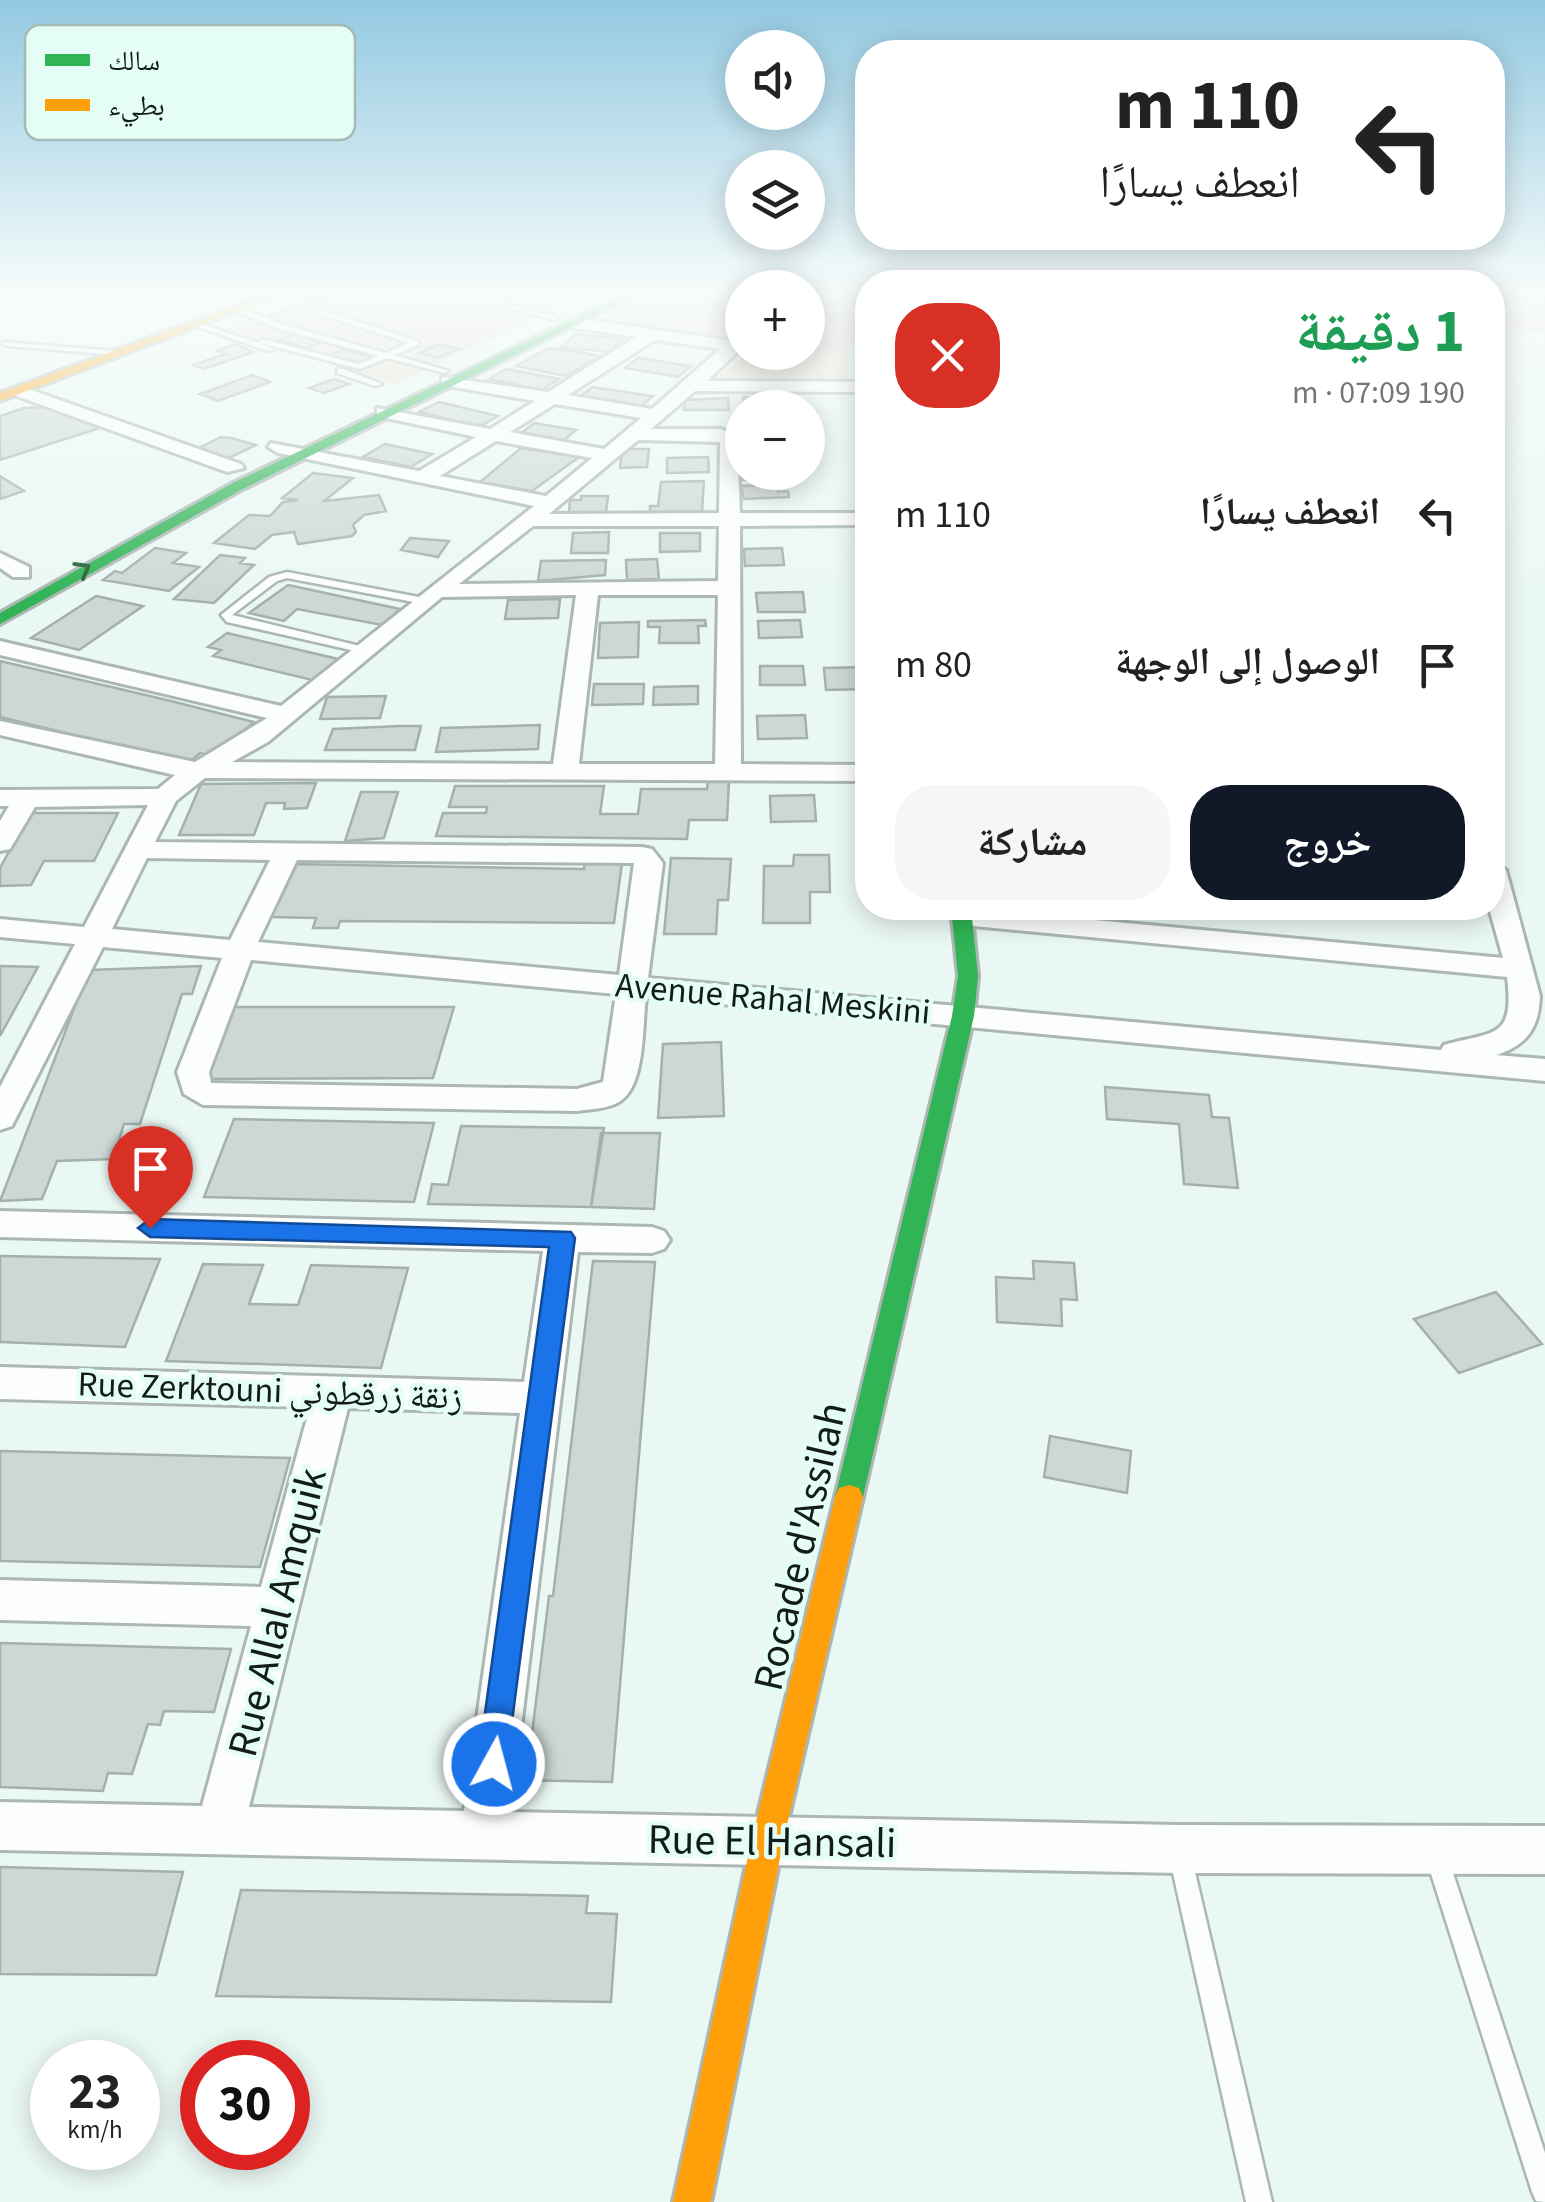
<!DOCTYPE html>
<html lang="ar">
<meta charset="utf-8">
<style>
:root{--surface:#fff;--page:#f6f6f6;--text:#222;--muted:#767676;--accent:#111827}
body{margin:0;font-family:"Source Sans 3","Noto Naskh Arabic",sans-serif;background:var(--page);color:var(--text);direction:rtl;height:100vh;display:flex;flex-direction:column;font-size:38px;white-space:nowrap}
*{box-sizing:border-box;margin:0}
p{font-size:32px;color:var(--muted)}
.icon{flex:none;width:55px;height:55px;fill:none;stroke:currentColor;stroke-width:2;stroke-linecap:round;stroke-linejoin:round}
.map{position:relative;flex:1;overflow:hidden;direction:ltr}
.drawer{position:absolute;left:855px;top:270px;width:650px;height:650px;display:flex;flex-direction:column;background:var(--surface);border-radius:40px;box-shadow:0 5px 25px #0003;direction:rtl}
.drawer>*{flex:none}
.guide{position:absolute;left:855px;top:40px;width:650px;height:210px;border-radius:40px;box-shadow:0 5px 25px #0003;direction:rtl;background:#fff;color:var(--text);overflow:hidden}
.fabs{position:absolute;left:725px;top:30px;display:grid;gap:20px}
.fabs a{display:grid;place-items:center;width:100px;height:100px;border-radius:50%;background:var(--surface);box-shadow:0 5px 25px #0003;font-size:50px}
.speed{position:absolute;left:30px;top:2040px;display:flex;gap:20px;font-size:50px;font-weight:700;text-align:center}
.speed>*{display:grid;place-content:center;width:130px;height:130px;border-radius:50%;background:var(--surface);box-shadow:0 5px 25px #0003;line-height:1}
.speed small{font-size:25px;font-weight:400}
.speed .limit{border:15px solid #d22;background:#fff;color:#111}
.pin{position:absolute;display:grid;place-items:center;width:85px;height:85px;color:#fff;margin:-102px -42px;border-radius:50% 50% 50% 0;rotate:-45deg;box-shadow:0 0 10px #0007}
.pin .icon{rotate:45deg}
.me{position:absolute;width:110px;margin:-55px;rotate:7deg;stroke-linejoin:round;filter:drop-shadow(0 0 8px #0008)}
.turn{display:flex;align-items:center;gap:35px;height:210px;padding:0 40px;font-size:45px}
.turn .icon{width:130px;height:130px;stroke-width:2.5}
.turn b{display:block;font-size:70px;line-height:85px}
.round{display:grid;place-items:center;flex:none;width:105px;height:105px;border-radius:40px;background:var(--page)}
.summary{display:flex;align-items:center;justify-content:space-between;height:170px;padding:0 40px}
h1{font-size:60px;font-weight:700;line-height:75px;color:#1e9e55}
.button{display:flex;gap:20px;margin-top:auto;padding:20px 40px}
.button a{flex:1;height:115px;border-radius:40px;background:var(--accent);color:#fff;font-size:40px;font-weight:700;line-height:115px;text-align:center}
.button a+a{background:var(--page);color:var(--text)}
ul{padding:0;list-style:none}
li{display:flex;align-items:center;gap:30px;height:150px;padding:0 40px}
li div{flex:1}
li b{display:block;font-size:38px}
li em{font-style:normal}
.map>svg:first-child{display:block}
</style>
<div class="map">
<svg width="1545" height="2202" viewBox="0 0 1545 2202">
<rect width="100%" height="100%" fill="#eaf8f4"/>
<path fill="#efd9d2" d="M 334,291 L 592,291 L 395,384 L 223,330 Z
M 653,291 L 742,291 L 742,344 L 596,321 Z
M 808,291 L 867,291 L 867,342 L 848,345 L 848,382 L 713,381 L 749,353 L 808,352 Z
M 1492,291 L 1545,291 L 1545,334 L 1493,325 Z"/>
<path fill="#cdd8d5" stroke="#a5b0ad" stroke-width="2.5" d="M 324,295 L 330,298 L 277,317 L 270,315 Z
M 295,334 L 322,342 L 306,348 L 279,340 Z
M 575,334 L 623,339 L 610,352 L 561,347 Z
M 235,344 L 254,352 L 204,369 L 193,365 L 225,354 L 217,351 Z
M 439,344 L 458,349 L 438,358 L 419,353 Z
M 548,348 L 574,351 L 600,356 L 565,376 L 516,366 Z
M 344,349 L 374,358 L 358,365 L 328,356 Z
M 638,358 L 691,366 L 678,377 L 625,368 Z
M 506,369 L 559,379 L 542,390 L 489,379 Z
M 252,375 L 270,382 L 218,401 L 200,394 Z
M 334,379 L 349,384 L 324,393 L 309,388 Z
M 592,387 L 653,396 L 640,407 L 579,398 Z
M 743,397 L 775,397 L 776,408 L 743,408 Z
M 728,398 L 729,410 L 684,410 L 685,400 Z
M 439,402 L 498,416 L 479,427 L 419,412 Z
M 46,407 L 100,428 L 0,460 L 0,416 L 24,408 Z
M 534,423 L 576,430 L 563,441 L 520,434 Z
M 221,437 L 231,438 L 256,445 L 229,458 L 197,449 Z
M 385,444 L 432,454 L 411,467 L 363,457 Z
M 521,448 L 579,457 L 532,491 L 480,482 Z
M 622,449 L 649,449 L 647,467 L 620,468 Z
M 708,457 L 709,472 L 667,473 L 667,458 Z
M 740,466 L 742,472 L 785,472 L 786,479 L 734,480 L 740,476 Z
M 313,473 L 353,478 L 324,501 L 379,495 L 386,511 L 364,515 L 353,525 L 356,532 L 352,536 L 298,544 L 294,532 L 272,535 L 255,549 L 214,543 L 249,515 L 270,516 L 283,502 L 298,500 L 282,498 Z
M 0,476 L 24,491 L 0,499 Z
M 704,481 L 702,512 L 650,512 L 650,506 L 658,506 L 661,482 Z
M 777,485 L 778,492 L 788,491 L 789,497 L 744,499 L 741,486 Z
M 581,496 L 608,496 L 606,512 L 569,513 L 570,500 L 581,500 Z
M 609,532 L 608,553 L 571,553 L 573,533 Z
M 660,533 L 700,533 L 700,551 L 660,552 Z
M 410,538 L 449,541 L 438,557 L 401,550 Z
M 155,548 L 186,553 L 173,563 L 199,567 L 169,591 L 103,580 L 115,571 L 122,573 Z
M 782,548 L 784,565 L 745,566 L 744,549 Z
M 220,555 L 245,558 L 240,563 L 254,565 L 214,603 L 174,599 Z
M 657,559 L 659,579 L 627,580 L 626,560 Z
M 606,560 L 605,575 L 538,581 L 541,561 Z
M 288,585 L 400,609 L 382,625 L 297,609 L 284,621 L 249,613 Z
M 803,592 L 805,612 L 758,612 L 756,593 Z
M 96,596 L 143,606 L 79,650 L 31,638 Z
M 560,599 L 558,618 L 505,619 L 508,600 Z
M 705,620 L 706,626 L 698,626 L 699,643 L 659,643 L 660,627 L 648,627 L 648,621 Z
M 800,620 L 802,637 L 759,638 L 758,621 Z
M 639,622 L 638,657 L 598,658 L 600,623 Z
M 227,633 L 338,659 L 312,680 L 213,656 L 221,650 L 208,647 Z
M 0,661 L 171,701 L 254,722 L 213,756 L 200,753 L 189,763 L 0,717 Z
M 760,666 L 803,666 L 805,685 L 760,685 Z
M 868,667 L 868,689 L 826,690 L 824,668 Z
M 594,684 L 644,684 L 643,704 L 592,705 Z
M 698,686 L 698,704 L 653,705 L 654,687 Z
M 386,696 L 380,718 L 320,719 L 327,697 Z
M 805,715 L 807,738 L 758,739 L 757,716 Z
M 540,725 L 538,749 L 436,752 L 441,728 Z
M 400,726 L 421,726 L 415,750 L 325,750 L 333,729 Z
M 708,780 L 729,780 L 727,820 L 689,820 L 687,839 L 436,836 L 443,813 L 486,813 L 487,807 L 449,807 L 455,786 L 604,786 L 600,814 L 638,814 L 641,789 L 707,789 Z
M 316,783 L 307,808 L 284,809 L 285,803 L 266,803 L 254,835 L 179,835 L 201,784 Z
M 361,792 L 398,792 L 384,838 L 345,841 Z
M 814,795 L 816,821 L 771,822 L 770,796 Z
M 30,813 L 118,813 L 94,861 L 44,861 L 31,885 L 0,886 L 0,868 Z
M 794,855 L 829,855 L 830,892 L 810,892 L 810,923 L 763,923 L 764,866 L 793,866 Z
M 671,858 L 731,859 L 728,900 L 718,900 L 716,934 L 664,934 Z
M 585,863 L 622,863 L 614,923 L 340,921 L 338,928 L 313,928 L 316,918 L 269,917 L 289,864 L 584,869 Z
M 0,966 L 38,967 L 0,1036 Z
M 201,966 L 192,994 L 182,994 L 140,1124 L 124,1124 L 113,1159 L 57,1161 L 42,1199 L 0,1201 L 89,970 Z
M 228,1007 L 454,1007 L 433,1078 L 202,1079 Z
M 721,1042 L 724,1116 L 658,1118 L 663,1044 Z
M 1105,1087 L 1209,1095 L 1212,1117 L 1229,1118 L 1238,1188 L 1184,1184 L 1179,1124 L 1107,1119 Z
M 234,1119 L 434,1123 L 414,1202 L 204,1197 Z
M 461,1126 L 604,1128 L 591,1207 L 428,1204 L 432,1184 L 448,1185 Z
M 601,1133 L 660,1133 L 654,1209 L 591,1207 Z
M 0,1256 L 160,1259 L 125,1347 L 0,1342 Z
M 593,1261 L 655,1262 L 612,1782 L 517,1780 L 521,1750 L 530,1750 L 549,1596 L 553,1596 Z
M 1033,1261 L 1074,1263 L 1077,1300 L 1061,1299 L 1062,1326 L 997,1322 L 996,1277 L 1034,1279 Z
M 203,1264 L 263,1265 L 249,1304 L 298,1305 L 311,1265 L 408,1268 L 381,1368 L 166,1361 Z
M 1496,1292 L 1542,1344 L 1459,1373 L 1414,1319 Z
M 1050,1436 L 1131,1451 L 1127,1493 L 1044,1477 Z
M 0,1451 L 290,1458 L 260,1567 L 0,1561 Z
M 0,1643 L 231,1649 L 214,1712 L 164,1711 L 160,1725 L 148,1724 L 132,1774 L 108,1773 L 103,1791 L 0,1787 Z
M 0,1867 L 183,1872 L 156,1975 L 0,1974 Z
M 241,1890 L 588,1896 L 586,1913 L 617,1914 L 611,2002 L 216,1996 Z"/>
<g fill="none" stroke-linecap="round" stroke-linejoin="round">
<defs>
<path id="lane" d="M 449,291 L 460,291 L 559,318 L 555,320 Z
M 237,307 L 285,325 L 386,353 L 408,343 L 316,313 L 323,311 L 418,341 L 418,345 L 394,355 L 449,371 L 445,373 L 387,358 L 360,369 L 260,343 L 275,349 L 268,351 L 190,324 L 194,322 L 259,343 L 262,339 L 359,364 L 379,356 L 279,329 L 234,311 Z
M 4,342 L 117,351 L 121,353 L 117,355 L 7,346 L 3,344 Z
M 337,369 L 343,369 L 382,384 L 375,386 L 337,373 Z
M 287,572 L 424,598 L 429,601 L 424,604 L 287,578 L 277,581 L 232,615 L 368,648 L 369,650 L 364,653 L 227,622 L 221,615 L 269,577 Z
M 1180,1844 L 1188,1847 L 1191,1855 L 1272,2202 L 1246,2202 L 1169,1855 L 1172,1847 Z
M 1437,1847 L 1445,1850 L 1448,1858 L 1545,2153 L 1545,2202 L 1536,2201 L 1532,2192 L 1426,1858 L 1429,1850 Z"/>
<path id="street" d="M 575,318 L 739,342 L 739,350 L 707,381 L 868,382 L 868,392 L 695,391 L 651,429 L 721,429 L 737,436 L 740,513 L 868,513 L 868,525 L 740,526 L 741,764 L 868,765 L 868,781 L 205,778 L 176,801 L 155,842 L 642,847 L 652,849 L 663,863 L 648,978 L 1441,1050 L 1444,1045 C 1493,1031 1515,1040 1507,977 L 963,925 L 949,916 L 953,910 L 966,908 L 1503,958 L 1489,908 L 1492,908 L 1492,862 L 1506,870 L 1540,996 C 1539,1028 1527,1045 1496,1055 L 1545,1059 L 1545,1081 L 646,997 C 642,1026 646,1089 617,1103 C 605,1109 590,1109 577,1111 L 203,1105 L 184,1094 L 177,1072 L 222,958 L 103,947 L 16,1118 L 12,1126 L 0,1130 L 0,1087 L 75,944 L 0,937 L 0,919 L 84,927 L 148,805 L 35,807 L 10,849 L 0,851 L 0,821 L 9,806 L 0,806 L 0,790 L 158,789 L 175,775 L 0,735 L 0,721 L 195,762 L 267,718 L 0,655 L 0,641 L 281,706 L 534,506 L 278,453 L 268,447 L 271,443 L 419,471 L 476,437 L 377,416 L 377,408 L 490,429 L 535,401 L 442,385 L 442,377 L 548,392 L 636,337 L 569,327 L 567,323 ZM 655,340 L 720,349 L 652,409 L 568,395 ZM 555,404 L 641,418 L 604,449 L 510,432 ZM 638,440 L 720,442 L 719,513 L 549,514 ZM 496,441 L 592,458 L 546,496 L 440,476 ZM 533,526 L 719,526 L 718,581 L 459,584 ZM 576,595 L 553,764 L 232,762 L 268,742 L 442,597 ZM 598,595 L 718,595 L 715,764 L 579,764 ZM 147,858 L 270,860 L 230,940 L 112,929 ZM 297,860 L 634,863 L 619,975 L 258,942 ZM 251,960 L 616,994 L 603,1082 L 577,1089 L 211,1083 L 209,1072 Z
M 20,386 L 241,464 L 244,468 L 227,472 L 14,395 L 11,391 Z
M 0,553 L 29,567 L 29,577 L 13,577 L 0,568 Z
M 0,1211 L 652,1227 L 664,1231 L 670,1240 L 664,1249 L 652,1253 L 578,1252 L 511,1812 L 1179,1825 L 1545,1826 L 1545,1874 L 1179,1873 L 0,1850 L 0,1802 L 202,1806 L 251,1626 L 0,1620 L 0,1580 L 261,1587 L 310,1407 L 0,1399 L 0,1367 L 524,1382 L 543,1251 L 0,1237 ZM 348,1408 L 520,1413 L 464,1811 L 249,1807 Z"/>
<path id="fast" d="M 632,291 L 645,291 L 241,490 L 0,624 L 0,613 L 231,484 Z
M 862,291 L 868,291 L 868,297 L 864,296 Z
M 951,908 L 971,908 L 978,976 L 974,1016 L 863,1497 L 859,1506 L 849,1509 L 839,1506 L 835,1497 L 952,1016 L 958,976 Z"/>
<path id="slow" d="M 277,291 L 291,291 L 0,401 L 0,393 Z
M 849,1485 L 859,1488 L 863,1497 L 784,1838 L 711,2202 L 673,2202 L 752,1838 L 835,1497 L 839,1488 Z"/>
</defs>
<use href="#lane" stroke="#acb7b4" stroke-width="5"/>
<use href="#street" stroke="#acb7b4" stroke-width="6"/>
<use href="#fast" stroke="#acb7b4" stroke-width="6"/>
<use href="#slow" stroke="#acb7b4" stroke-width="6"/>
<use href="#lane" fill="#fcfefd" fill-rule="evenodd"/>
<use href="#street" fill="#fcfefd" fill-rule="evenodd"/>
<use href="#fast" fill="#30b455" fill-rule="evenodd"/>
<use href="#slow" fill="#ff9f0a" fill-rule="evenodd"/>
</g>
<defs><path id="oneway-chevron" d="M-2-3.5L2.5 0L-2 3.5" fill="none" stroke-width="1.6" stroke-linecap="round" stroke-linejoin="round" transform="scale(2.5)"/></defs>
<use stroke="#206035" href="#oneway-chevron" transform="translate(83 569) rotate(-30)"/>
<linearGradient id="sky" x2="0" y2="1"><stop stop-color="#93c9e2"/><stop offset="0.49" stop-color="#f6fcfa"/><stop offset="1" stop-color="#f6fcfa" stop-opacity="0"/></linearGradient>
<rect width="1545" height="599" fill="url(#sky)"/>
<path fill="#1a73e8" stroke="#114b97" stroke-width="2.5" d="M 150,1219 L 571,1232 L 575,1238 L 505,1775 L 494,1780 L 482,1775 L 478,1764 L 549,1247 L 150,1237 L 138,1228 Z"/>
<g text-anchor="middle" stroke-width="9" stroke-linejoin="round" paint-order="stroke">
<g font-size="35" fill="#131c1a" stroke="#e4fef6">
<text transform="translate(773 998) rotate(5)" y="12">Avenue Rahal Meskini</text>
<text transform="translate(270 1390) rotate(2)" y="12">Rue Zerktouni زنقة زرقطوني</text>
</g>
<g font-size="42" fill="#131c1a" stroke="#e4fef6">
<text transform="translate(799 1546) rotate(-77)" y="15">Rocade d'Assilah</text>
<text transform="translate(276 1612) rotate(-76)" y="15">Rue Allal Amquik</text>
<text transform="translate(772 1840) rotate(1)" y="15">Rue El Hansali</text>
</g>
</g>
<rect x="25" y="25" width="330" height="115" rx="15" fill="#e4fef6" stroke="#a5bab4" stroke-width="2.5"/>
<rect x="45" y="54" width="45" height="12" fill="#30b455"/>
<rect x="45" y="99" width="45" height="12" fill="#ff9f0a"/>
<g font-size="28" fill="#131c1a">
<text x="108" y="70">سالك</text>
<text x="108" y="115">بطيء</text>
</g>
</svg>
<div class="fabs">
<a><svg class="icon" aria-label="sound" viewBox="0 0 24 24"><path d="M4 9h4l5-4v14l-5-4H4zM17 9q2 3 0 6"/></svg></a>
<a><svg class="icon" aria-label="layers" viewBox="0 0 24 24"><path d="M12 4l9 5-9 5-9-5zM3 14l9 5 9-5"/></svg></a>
<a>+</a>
<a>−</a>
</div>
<div class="speed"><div>23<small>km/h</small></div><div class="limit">30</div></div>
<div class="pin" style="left:150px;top:1228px;background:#d93025"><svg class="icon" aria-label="arrive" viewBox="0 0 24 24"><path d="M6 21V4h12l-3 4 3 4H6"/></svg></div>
<svg class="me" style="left:494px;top:1764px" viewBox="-20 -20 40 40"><circle r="17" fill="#1a73e8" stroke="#fff" stroke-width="3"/><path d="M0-11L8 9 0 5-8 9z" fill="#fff"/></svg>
<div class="guide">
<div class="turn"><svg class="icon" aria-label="left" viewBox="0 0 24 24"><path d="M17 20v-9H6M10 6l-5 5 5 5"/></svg><div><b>110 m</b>انعطف يسارًا</div></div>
</div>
<section class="drawer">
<div class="summary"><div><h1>1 دقيقة</h1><p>190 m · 07:09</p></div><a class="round" style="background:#d93025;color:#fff"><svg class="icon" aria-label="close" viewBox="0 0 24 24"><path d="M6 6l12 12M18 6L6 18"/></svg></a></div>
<ul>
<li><svg class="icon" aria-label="left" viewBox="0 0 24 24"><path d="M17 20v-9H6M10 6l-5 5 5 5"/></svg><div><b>انعطف يسارًا</b></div><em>110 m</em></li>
<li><svg class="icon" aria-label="arrive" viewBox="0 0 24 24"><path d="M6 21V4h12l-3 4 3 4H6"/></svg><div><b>الوصول إلى الوجهة</b></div><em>80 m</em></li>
</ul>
<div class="button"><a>خروج</a><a>مشاركة</a></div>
</section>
</div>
